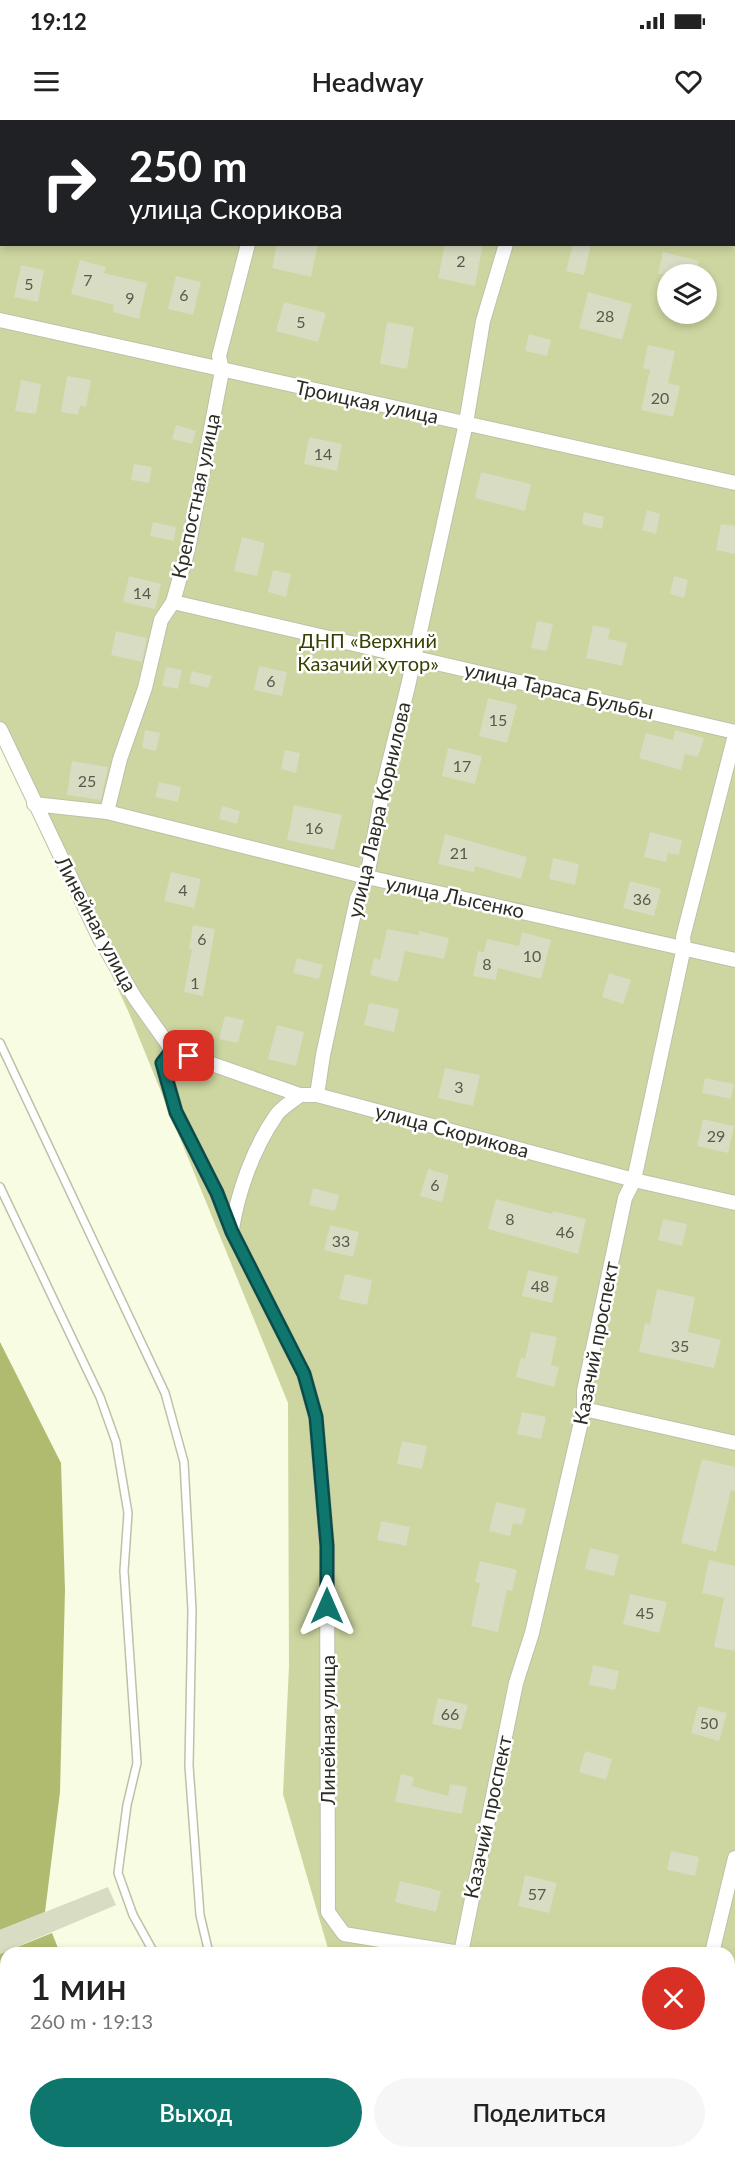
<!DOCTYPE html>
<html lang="ru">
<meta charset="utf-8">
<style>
:root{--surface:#fff;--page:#f6f6f6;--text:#222;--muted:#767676;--accent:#0f766e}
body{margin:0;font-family:Lato,sans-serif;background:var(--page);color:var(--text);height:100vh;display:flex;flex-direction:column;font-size:22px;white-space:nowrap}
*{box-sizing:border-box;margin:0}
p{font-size:20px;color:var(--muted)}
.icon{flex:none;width:33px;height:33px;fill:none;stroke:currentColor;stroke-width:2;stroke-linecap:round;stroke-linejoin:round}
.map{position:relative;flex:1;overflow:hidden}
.panel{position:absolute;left:0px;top:1827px;width:735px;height:212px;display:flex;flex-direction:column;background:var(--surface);border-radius:18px 18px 0 0;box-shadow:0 3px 9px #0003}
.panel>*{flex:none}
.banner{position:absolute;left:0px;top:0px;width:735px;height:126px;box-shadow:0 3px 9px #0003;background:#202124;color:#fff;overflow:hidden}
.controls{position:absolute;left:657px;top:144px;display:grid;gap:12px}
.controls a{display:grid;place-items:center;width:60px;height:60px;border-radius:50%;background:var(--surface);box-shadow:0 3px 9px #0003;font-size:30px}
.pin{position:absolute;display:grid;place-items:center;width:51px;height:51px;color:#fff;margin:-26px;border-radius:12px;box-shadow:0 3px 9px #0006}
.me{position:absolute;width:66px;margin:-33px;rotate:0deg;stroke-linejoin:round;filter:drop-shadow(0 0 4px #0008)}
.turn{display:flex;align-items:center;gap:21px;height:126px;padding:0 30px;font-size:27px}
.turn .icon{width:78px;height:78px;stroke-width:2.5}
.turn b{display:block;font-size:42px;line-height:51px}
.round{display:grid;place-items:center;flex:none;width:63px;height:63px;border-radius:32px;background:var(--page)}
.summary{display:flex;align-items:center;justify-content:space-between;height:102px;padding:0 30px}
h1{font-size:36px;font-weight:600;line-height:45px}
.cta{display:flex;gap:12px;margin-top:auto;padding:12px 30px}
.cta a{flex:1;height:69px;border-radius:36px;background:var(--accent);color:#fff;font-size:24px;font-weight:600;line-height:69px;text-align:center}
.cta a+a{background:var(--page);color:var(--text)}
.status{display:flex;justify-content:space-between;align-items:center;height:42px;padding:0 30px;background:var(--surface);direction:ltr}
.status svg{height:16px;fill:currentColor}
header{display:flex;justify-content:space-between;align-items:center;height:78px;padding:0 30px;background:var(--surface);font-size:27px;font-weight:600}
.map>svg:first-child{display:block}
</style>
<div class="status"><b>19:12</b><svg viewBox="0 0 49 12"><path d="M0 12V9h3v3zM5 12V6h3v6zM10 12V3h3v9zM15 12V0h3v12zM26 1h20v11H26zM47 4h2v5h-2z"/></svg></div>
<header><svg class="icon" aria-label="menu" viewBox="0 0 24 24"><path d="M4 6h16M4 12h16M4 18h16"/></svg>Headway<svg class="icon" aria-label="heart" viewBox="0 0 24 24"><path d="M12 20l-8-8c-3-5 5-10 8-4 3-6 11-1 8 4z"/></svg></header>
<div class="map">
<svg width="735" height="2038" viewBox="0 0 735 2038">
<rect width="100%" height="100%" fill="#f7fce2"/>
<path fill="#cdd5a0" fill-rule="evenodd" d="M 0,0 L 317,1 L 2,2 L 2,124 L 734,124 L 735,94 L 735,1936 L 729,1934 L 729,1833 L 329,1832 L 283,1674 L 289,1546 L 288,1283 L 129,893 L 0,611 ZM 668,154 L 706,154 L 706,194 L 668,194 Z"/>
<path fill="#b1bb6f" d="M 0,1222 L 61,1343 L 65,1470 L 60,1672 L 45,1792 L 0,1810 Z
M 52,1813 L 60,1833 L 6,1833 L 6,2032 L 182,2032 L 187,2038 L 0,2038 L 0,1834 Z"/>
<path fill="#d7dcc2" d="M 277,124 L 318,124 L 311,157 L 272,148 Z
M 445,124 L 483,124 L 475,166 L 438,158 Z
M 573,124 L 591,124 L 584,155 L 566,151 Z
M 663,132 L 699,141 L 696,154 L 658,154 Z
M 80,140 L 106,147 L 104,153 L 147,163 L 139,199 L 113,192 L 114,185 L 71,174 Z
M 21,145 L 44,150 L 38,182 L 14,177 Z
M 176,156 L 201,162 L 193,195 L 168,189 Z
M 588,172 L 632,184 L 622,220 L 579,208 Z
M 284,182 L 326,193 L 318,222 L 276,211 Z
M 387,202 L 414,207 L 407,249 L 380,244 Z
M 529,214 L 551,220 L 547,236 L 525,231 Z
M 648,225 L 675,231 L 668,263 L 680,266 L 673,297 L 641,290 L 650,250 L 643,248 Z
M 67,256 L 91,260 L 86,287 L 80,286 L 78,295 L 61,292 Z
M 21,260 L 41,264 L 36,294 L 15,291 Z
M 176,305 L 196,311 L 192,324 L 172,319 Z
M 309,317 L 342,324 L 337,351 L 304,344 Z
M 134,344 L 152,347 L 149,363 L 131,360 Z
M 481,352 L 531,364 L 525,391 L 475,378 Z
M 647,390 L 660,394 L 656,414 L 642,410 Z
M 584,392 L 604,397 L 602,409 L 582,404 Z
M 153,402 L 176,407 L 174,421 L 150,416 Z
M 721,404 L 735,406 L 735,434 L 716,430 Z
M 242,417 L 265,423 L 257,456 L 234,451 Z
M 273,450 L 291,454 L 286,477 L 268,472 Z
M 129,456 L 161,464 L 155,489 L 123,482 Z
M 674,456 L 688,460 L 684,478 L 670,474 Z
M 537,501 L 553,504 L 547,531 L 531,528 Z
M 593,505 L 610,509 L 608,519 L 627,523 L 622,546 L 586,538 Z
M 116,511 L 147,518 L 142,542 L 111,535 Z
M 259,546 L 287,552 L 282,576 L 254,570 Z
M 166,547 L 182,550 L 178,569 L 162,566 Z
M 192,551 L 212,556 L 208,568 L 189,563 Z
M 488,578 L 517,585 L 507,623 L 479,616 Z
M 145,610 L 160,613 L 156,631 L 142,628 Z
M 675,610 L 704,618 L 698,637 L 685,634 L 681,650 L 639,638 L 646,613 L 673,620 Z
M 448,628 L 482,636 L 475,664 L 442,656 Z
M 285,630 L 300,633 L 296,653 L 281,649 Z
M 72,641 L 108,647 L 101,680 L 67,675 Z
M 159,662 L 181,667 L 178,682 L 155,677 Z
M 294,685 L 342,695 L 334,730 L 287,720 Z
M 222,686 L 240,691 L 237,704 L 219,699 Z
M 650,712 L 682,720 L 679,735 L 668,733 L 666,742 L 644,737 Z
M 445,714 L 527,737 L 521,759 L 475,746 L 474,752 L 438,744 Z
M 553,738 L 579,744 L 575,765 L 549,759 Z
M 171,752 L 201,759 L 194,788 L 164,781 Z
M 630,761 L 661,769 L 654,796 L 623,788 Z
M 193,805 L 215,809 L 203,876 L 184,872 L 192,829 L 189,829 Z
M 387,809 L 419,815 L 419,811 L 449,818 L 444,839 L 405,831 L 398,862 L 370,855 L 374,838 L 380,840 Z
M 522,812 L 551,820 L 541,859 L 498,848 L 496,860 L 473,856 L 478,831 L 484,832 L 487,819 L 519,826 Z
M 297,838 L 323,845 L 319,859 L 293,853 Z
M 609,853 L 631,860 L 623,884 L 602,877 Z
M 369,883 L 399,889 L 394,912 L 364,905 Z
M 225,896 L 244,900 L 238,923 L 219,919 Z
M 277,905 L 304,912 L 296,946 L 268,939 Z
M 445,948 L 480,955 L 473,986 L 438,978 Z
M 705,958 L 734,964 L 731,979 L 702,973 Z
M 703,999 L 734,1006 L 728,1033 L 697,1026 Z
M 428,1049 L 449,1055 L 442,1082 L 420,1076 Z
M 313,1068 L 339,1075 L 335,1091 L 309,1085 Z
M 496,1079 L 552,1094 L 553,1091 L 586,1099 L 578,1134 L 488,1109 Z
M 663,1099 L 687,1104 L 682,1126 L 658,1120 Z
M 330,1105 L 359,1112 L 353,1137 L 324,1130 Z
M 528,1150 L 558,1157 L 552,1183 L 522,1176 Z
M 345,1154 L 372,1160 L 367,1185 L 339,1179 Z
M 657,1169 L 695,1177 L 688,1212 L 721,1220 L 714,1248 L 639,1232 L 645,1203 L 650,1204 Z
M 531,1212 L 557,1217 L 551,1245 L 559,1247 L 554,1267 L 516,1257 L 521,1237 L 525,1239 Z
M 522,1292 L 546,1297 L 541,1319 L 517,1314 Z
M 402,1321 L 427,1326 L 422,1349 L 397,1344 Z
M 702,1339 L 735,1347 L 735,1371 L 731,1370 L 716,1432 L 681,1423 Z
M 496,1382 L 526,1389 L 522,1405 L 513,1403 L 510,1416 L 489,1411 Z
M 381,1401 L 410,1407 L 406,1426 L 377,1420 Z
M 590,1428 L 619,1435 L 614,1456 L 585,1449 Z
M 709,1440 L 735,1446 L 735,1531 L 714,1527 L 724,1478 L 702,1473 Z
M 480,1441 L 517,1450 L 512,1471 L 507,1470 L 498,1512 L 471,1506 L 480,1463 L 475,1462 Z
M 630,1474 L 667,1482 L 659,1513 L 623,1504 Z
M 593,1545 L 619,1551 L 615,1570 L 589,1565 Z
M 438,1578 L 468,1585 L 461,1610 L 432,1604 Z
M 698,1586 L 727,1593 L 719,1621 L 691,1613 Z
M 585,1631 L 612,1639 L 606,1660 L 579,1652 Z
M 401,1654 L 414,1657 L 412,1666 L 448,1676 L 450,1664 L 467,1667 L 462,1694 L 395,1682 Z
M 671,1731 L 699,1737 L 695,1756 L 667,1750 Z
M 525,1755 L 557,1763 L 549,1793 L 518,1786 Z
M 400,1761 L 441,1771 L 436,1792 L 395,1782 Z
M 108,1767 L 116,1785 L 0,1834 L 0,1810 Z"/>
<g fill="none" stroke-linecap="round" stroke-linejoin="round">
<defs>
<path id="lane" d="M 734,32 L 735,27
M 0,923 L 165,1273 L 184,1342 L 192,1490 L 189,1646 L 200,1795 L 209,1833
M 0,1067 L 100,1277 L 116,1322 L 128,1393 L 124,1451 L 137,1643 L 127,1685 L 118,1753 L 133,1795 L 154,1833
M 673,2032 L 700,2038"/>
<path id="street" d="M 263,0 L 270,2
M 734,105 L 735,105
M 0,200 L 735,363
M 173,482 L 735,612
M 0,609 L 100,819 L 135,878 L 172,930 L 162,943 L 176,992 L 217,1073 L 232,1112 L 304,1254 L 316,1297 L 327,1426 L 328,1792 L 344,1814 L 460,1833
M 34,684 L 107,692 L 367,757 L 735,840
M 107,692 L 120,639 L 145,568 L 161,500 L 173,482 L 188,429 L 222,251 L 219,236 L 248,124
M 172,930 L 300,975 L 317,975 L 634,1060 L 735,1083
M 317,975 L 323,935 L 357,779 L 367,757 L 384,663 L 408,566 L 466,303 L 483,201 L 506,124
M 232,1109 C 238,1072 253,1029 275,997 C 280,988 292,982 300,975
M 584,1289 L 735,1323
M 461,1833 L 516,1563 L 532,1513 L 584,1289 L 584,1271 L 625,1078 L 634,1060 L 684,827 L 683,817 L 735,615
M 712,1833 L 735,1738
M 729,1911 L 735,1913"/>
</defs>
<use href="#lane" stroke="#bdc1a8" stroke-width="10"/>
<use href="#street" stroke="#bdc1a8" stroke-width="16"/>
<use href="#lane" stroke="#fff" stroke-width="7"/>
<use href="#street" stroke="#fff" stroke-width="14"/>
</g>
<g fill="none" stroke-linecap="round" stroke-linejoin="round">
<defs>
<path id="route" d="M 189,936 L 172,930 L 162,943 L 176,992 L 217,1073 L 232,1112 L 304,1254 L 316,1297 L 327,1426 L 327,1486"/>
</defs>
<use href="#route" stroke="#0a4d48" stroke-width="15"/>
<use href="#route" stroke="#0f766e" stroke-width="10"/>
</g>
<g text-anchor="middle" stroke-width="5" stroke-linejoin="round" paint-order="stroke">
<g font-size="16" fill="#575a4c">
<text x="461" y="147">2</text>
<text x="88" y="166">7</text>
<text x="29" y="170">5</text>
<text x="184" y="181">6</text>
<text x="130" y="184">9</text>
<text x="605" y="202">28</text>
<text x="301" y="208">5</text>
<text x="660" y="284">20</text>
<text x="323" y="340">14</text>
<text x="142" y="479">14</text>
<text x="271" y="567">6</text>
<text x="498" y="606">15</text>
<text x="462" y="652">17</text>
<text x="87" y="667">25</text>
<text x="314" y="714">16</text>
<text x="459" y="739">21</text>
<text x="183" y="776">4</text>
<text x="642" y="785">36</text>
<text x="202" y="825">6</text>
<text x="532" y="842">10</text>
<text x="487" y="850">8</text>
<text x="195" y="869">1</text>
<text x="459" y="973">3</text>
<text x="716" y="1022">29</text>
<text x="435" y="1071">6</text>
<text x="510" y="1105">8</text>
<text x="565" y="1118">46</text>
<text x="341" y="1127">33</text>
<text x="540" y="1172">48</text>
<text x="680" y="1232">35</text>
<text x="645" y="1499">45</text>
<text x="450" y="1600">66</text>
<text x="709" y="1609">50</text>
<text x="537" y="1780">57</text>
</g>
<g font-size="20" fill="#2c2e24" stroke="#fff">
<text transform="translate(367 282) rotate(12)" y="7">Троицкая улица</text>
<text transform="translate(196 376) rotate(-78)" y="7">Крепостная улица</text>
<text transform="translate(559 571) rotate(13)" y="7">улица Тараса Бульбы</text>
<text transform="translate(379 690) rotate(-77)" y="7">улица Лавра Корнилова</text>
<text transform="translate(455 777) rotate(12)" y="7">улица Лысенко</text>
<text transform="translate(96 804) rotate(62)" y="7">Линейная улица</text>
<text transform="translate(452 1011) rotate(15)" y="7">улица Скорикова</text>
<text transform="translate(596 1223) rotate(-79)" y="7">Казачий проспект</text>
<text transform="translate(328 1610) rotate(-90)" y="7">Линейная улица</text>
<text transform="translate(488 1697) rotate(-78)" y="7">Казачий проспект</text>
</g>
<g font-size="20" fill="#3a4003" stroke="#fff">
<text x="368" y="528">ДНП «Верхний<tspan x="368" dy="23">Казачий хутор»</tspan></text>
</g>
</g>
</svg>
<div class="controls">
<a><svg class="icon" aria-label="layers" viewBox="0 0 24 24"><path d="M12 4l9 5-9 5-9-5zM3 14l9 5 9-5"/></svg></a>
</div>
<div class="pin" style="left:189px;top:936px;background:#d93025"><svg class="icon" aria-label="arrive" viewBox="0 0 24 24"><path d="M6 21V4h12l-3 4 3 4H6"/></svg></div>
<svg class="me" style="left:327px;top:1486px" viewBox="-20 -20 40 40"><path d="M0-17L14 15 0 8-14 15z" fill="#0f766e" stroke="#fff" stroke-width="4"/></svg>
<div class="banner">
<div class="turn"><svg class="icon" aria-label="right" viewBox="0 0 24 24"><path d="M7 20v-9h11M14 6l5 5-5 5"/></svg><div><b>250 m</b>улица Скорикова</div></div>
</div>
<section class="panel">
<div class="summary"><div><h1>1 мин</h1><p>260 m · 19:13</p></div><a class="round" style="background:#d93025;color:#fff"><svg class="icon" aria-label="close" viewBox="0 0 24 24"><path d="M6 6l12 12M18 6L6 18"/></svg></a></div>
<div class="cta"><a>Выход</a><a>Поделиться</a></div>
</section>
</div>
